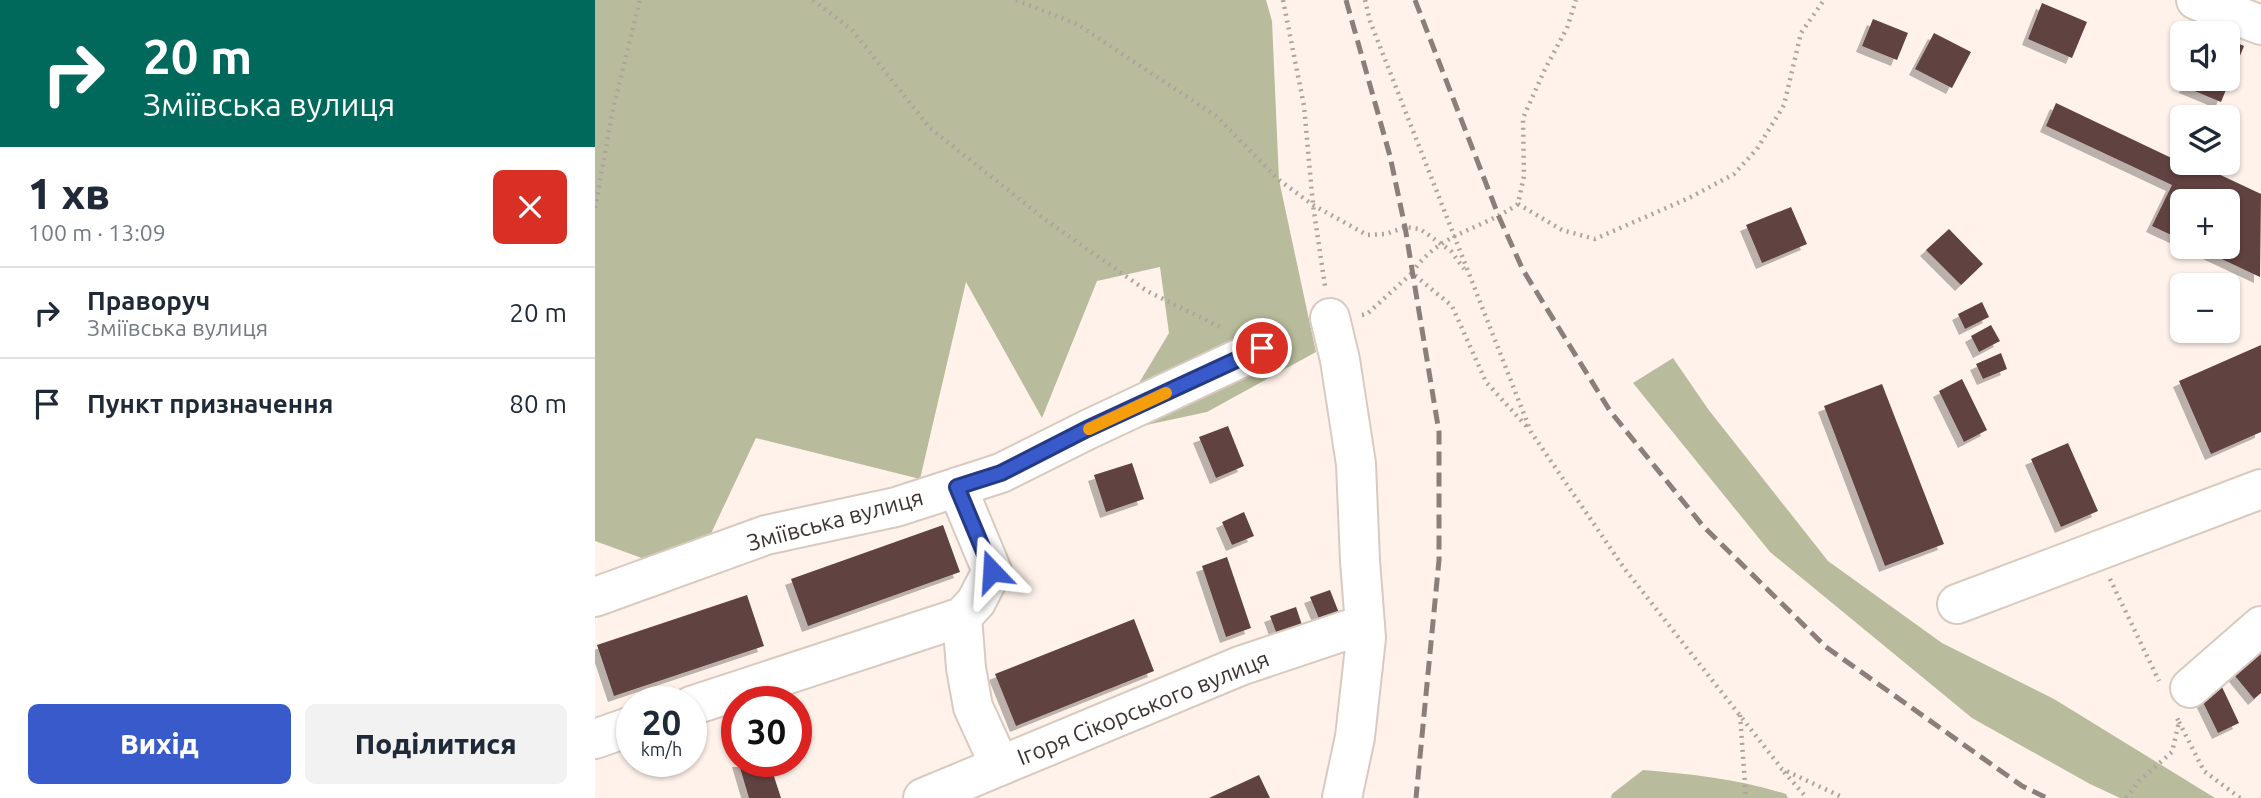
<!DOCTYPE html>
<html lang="uk">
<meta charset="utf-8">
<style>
:root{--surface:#fff;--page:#f2f2f3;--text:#1f2937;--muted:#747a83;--line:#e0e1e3;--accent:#385acb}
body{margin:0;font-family:Ubuntu,sans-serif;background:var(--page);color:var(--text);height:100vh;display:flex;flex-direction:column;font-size:26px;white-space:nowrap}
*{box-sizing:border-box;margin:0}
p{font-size:23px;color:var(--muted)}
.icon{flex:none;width:38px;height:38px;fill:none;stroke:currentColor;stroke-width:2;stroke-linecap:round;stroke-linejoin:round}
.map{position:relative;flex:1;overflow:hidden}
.side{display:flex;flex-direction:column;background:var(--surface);width:595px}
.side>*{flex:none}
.guide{background:#00695c;color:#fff;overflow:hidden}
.tools{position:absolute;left:1575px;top:21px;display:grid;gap:14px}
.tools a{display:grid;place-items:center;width:70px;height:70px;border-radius:10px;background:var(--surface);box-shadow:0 2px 5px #0004;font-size:35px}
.speed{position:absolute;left:21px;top:686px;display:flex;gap:14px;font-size:35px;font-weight:700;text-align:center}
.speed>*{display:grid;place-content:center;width:91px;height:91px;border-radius:50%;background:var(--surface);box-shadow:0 2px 5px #0004;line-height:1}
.speed small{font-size:18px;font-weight:400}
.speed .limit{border:10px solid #d22;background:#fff;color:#111}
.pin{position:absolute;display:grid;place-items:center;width:60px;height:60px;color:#fff;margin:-30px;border:4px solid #fff;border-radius:50%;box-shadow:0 2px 7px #0007}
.me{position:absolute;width:77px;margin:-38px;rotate:340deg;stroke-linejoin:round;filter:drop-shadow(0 0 5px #0008)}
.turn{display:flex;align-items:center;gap:24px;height:147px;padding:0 28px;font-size:32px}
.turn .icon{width:91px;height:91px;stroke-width:2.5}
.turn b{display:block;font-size:49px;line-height:60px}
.round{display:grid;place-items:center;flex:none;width:74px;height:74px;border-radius:10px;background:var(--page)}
.summary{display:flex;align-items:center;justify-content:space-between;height:119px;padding:0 28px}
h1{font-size:42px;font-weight:800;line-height:52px}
.primary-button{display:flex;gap:14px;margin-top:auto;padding:14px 28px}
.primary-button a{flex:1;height:80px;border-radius:10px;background:var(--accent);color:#fff;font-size:28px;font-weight:800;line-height:80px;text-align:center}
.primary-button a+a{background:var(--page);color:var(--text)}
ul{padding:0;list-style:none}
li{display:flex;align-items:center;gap:21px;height:91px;padding:0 28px;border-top:2px solid var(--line)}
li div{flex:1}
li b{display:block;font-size:26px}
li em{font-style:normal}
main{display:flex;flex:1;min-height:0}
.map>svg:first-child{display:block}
</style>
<main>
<section class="side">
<div class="guide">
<div class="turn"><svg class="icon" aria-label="right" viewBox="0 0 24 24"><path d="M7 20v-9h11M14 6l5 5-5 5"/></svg><div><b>20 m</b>Зміївська вулиця</div></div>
</div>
<div class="summary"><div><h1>1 хв</h1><p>100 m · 13:09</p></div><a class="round" style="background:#d93025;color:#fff"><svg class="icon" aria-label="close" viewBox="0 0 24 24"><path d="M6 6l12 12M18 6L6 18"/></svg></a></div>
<ul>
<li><svg class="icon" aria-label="right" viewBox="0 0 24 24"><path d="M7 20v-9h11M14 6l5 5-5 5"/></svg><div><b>Праворуч</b><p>Зміївська вулиця</p></div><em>20 m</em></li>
<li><svg class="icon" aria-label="arrive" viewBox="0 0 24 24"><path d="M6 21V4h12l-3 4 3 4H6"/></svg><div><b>Пункт призначення</b></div><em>80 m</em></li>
</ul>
<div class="primary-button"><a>Вихід</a><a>Поділитися</a></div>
</section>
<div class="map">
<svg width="1666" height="798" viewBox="0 0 1666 798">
<defs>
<filter id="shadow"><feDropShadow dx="-6" dy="6" stdDeviation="0" flood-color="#0004"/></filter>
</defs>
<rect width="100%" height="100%" fill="#fff2ea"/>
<path fill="#b8bc9c" d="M 0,0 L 671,0 L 677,21 L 684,180 L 721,352 L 612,412 L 514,433 L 574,333 L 565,267 L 502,281 L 447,418 L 371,282 L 325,479 L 161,438 L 96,576 L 0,541 Z
M 1078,358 L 1113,409 L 1233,561 L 1347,643 L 1459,699 L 1620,798 L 1525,798 L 1495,784 L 1377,718 L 1175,552 L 1038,383 Z
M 1048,770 C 1096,774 1144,779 1191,794 L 1193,798 L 1016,798 L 1017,794 Z"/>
<path fill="#61423f" filter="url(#shadow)" d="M 1447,3 L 1492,22 L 1477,58 L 1433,39 Z
M 1278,19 L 1313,33 L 1302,60 L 1267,46 Z
M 1339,33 L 1376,52 L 1357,88 L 1320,69 Z
M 1633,39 L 1649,46 L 1626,102 L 1590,87 L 1593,79 L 1633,79 Z
M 1461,103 L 1587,163 L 1600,163 L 1666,194 L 1665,277 L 1601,247 L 1633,247 L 1633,201 L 1587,201 L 1587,240 L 1557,226 L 1577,185 L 1451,126 Z
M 1196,207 L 1212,244 L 1167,263 L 1151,225 Z
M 1354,229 L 1388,264 L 1366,285 L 1331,250 Z
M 1387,302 L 1394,317 L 1370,329 L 1363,314 Z
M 1396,325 L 1405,341 L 1384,352 L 1376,336 Z
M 1666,345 L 1666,432 L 1616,454 L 1584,381 Z
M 1406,353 L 1412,369 L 1388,379 L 1381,364 Z
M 1367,379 L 1392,430 L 1369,442 L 1344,391 Z
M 1287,384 L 1349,544 L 1290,566 L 1229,406 Z
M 633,426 L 649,466 L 621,478 L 604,437 Z
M 1473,443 L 1503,511 L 1466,527 L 1436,459 Z
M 537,463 L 549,499 L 511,512 L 499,475 Z
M 649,512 L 659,536 L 637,545 L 627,522 Z
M 348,525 L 365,572 L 213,626 L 196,579 Z
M 632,557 L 656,628 L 631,637 L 607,566 Z
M 735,590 L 744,613 L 725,621 L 715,597 Z
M 152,595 L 169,646 L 19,696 L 2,645 Z
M 701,607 L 708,628 L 683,637 L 675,616 Z
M 539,619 L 559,671 L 421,726 L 400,674 Z
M 1666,648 L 1666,693 L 1659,699 L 1636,671 Z
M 1627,687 L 1644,723 L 1623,733 L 1606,698 Z
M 143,761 L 174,761 L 186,798 L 154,798 Z
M 664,775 L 675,798 L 614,798 Z"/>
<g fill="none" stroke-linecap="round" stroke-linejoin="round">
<defs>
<path id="minor" d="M 1601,0 L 1666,25
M 735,318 L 745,360 L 761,464 L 765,561 L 771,638 L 760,737 L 747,798
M 362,487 L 397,571 L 381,602 L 367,617 L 371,668 L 378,707 L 405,766
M 0,597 L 171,535 L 301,507 L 406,473 L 492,430 L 667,348
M 1362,604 L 1666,489
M 1595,688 L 1666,626
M 96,706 L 367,617
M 0,739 L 37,726
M 328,798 L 645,666 L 770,624"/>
</defs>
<use href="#minor" stroke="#d9cac0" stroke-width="42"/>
<path stroke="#aea49e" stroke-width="4.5" stroke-dasharray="2 5" stroke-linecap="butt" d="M 218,0 L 257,30 L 335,128 L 452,221 L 552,291 L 629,329
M 421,0 L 482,24 L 621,116 L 684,180 L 718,205 L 772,235 L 791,234 L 810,227 L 825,229 L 856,251 L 869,269
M 688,0 L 709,106 L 718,205 L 730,286
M 770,0 L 775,21 L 936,432 L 1029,568 L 1187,769 L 1249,798
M 923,204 L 967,230 L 1000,239 L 1094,198 L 1139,174 L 1162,149 L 1189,105 L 1206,33 L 1229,0
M 0,208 L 18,109 L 45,0
M 817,273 C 843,233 886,230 923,204 L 929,176 L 928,118 L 950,69 L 972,28 L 981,0
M 767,315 L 772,314 L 817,273 L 857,306 L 891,382 L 933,428
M 1515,579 L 1564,681
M 1145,715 L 1151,798
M 1584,722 L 1609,771 L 1645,798
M 1189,772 L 1212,798
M 1531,798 L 1544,781 L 1577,752 L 1584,722 L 1582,718"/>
<use href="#minor" stroke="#fff" stroke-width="38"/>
<path stroke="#8a807b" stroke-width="5" stroke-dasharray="14 7" stroke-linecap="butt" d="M 751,0 L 795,156 L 810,227 L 844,432 L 844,560 L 821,798
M 820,0 L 904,217 L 928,270 L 1015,411 L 1108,526 L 1231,647 L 1427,786 L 1452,798"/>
</g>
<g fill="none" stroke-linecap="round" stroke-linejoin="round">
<defs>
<path id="route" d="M 397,571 L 362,487 L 406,473 L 492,429 L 667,348"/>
</defs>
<use href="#route" stroke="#243a84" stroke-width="18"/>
<use href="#route" stroke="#385acb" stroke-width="12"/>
<path stroke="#f59e0b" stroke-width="12" d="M 494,429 L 571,393"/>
</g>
<g text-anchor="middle" stroke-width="7" stroke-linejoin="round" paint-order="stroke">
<g font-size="23" fill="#3b3431" stroke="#fff">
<text transform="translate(240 520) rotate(-15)" y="8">Зміївська вулиця</text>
<text transform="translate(548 708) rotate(-22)" y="8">Ігоря Сікорського вулиця</text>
</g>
</g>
</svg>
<div class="tools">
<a><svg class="icon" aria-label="sound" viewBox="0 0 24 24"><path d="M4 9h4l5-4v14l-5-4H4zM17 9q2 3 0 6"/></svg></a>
<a><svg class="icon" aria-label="layers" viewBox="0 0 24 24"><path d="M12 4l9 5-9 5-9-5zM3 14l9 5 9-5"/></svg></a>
<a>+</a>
<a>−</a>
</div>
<div class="speed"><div>20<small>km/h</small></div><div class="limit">30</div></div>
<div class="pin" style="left:667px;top:348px;background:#d93025"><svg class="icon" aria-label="arrive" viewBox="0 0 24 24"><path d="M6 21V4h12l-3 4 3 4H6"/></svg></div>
<svg class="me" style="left:397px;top:571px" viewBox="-20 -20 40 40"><path d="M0-17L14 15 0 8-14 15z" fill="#385acb" stroke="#fff" stroke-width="4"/></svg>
</div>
</main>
